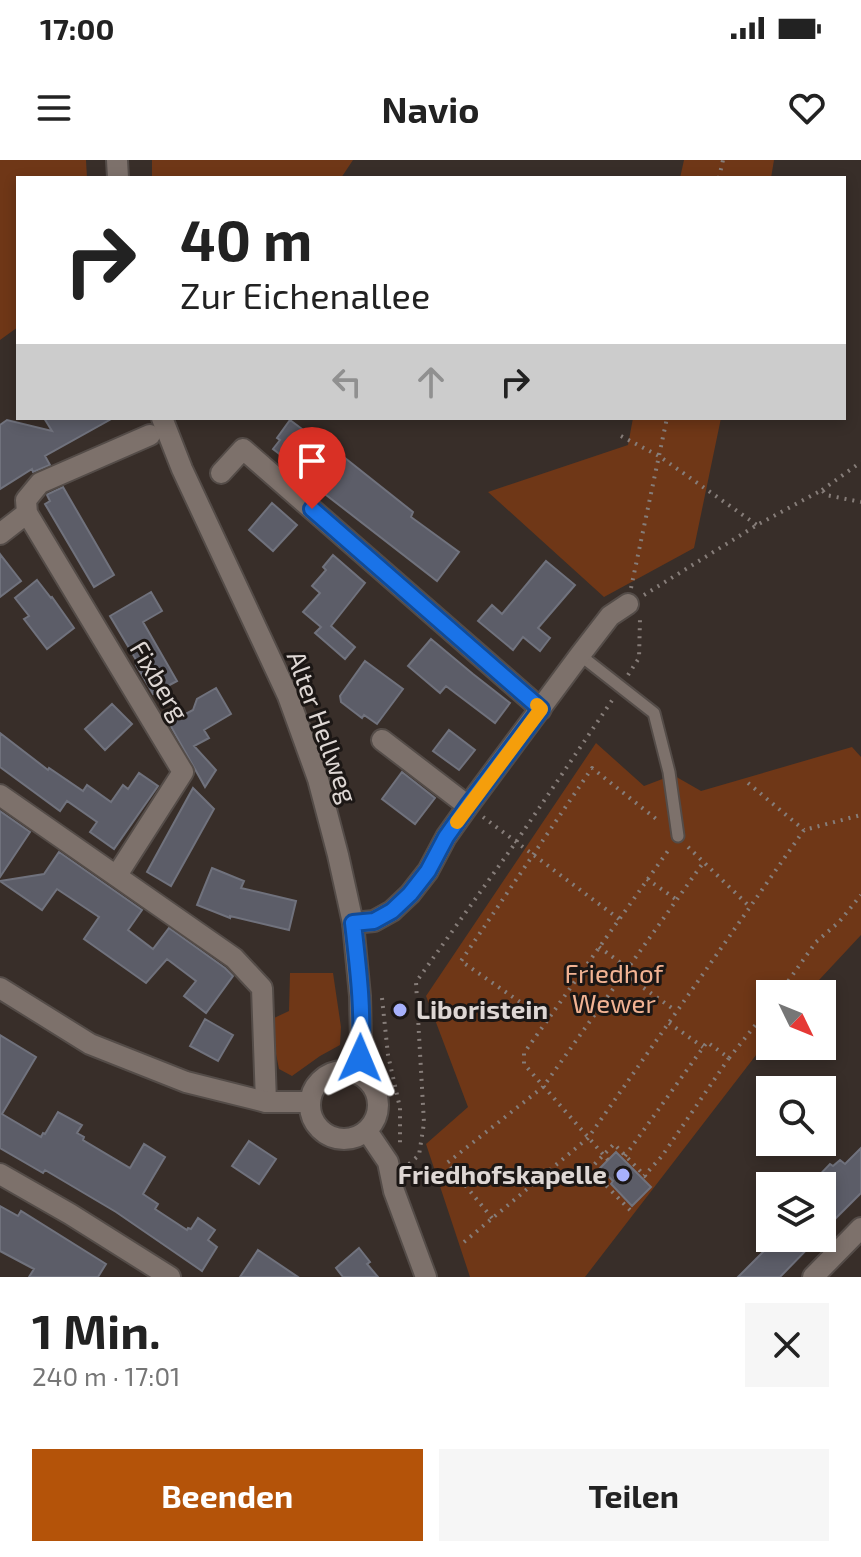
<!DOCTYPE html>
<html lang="de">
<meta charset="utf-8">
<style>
:root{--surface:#fff;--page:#f6f6f6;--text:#222;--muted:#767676;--accent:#b45309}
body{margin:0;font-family:"Exo 2",sans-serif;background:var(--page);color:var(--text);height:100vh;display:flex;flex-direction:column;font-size:30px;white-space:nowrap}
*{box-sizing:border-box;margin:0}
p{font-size:26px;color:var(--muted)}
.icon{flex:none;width:44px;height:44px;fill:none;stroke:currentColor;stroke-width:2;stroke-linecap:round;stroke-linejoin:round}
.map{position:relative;height:1117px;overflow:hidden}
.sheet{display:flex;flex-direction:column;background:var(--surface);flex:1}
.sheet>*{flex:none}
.banner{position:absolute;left:16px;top:16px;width:830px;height:244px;border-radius:0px;box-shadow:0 4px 12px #0003;background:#fff;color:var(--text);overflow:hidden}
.needle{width:52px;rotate:133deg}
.tools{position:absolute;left:756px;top:820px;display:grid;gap:16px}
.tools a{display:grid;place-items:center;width:80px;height:80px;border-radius:0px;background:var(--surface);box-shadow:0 4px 12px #0003;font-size:40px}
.pin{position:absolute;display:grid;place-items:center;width:68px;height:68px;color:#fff;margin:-82px -34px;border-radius:50% 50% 50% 0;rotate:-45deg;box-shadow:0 0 8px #0007}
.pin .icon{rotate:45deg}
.me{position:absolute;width:88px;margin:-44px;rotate:1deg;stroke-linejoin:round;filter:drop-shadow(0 0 6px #0008)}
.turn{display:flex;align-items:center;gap:28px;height:168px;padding:0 32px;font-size:36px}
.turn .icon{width:104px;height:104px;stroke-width:2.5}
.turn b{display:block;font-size:56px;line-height:68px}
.lanes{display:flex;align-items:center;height:76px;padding:0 32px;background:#0003;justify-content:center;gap:40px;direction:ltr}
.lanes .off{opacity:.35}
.round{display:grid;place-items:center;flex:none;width:84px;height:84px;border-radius:0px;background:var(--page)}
.headline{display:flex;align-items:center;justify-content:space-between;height:136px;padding:0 32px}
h1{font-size:48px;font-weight:700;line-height:60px}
.primary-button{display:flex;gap:16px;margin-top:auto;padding:16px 32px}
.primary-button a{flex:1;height:92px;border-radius:0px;background:var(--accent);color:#fff;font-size:32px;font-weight:700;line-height:92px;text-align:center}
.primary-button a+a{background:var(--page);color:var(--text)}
.status{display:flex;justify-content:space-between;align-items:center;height:56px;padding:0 40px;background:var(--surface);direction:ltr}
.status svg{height:22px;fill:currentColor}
header{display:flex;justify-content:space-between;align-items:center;height:104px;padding:0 32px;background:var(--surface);font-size:36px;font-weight:700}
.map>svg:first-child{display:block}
</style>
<div class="status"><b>17:00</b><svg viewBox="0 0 49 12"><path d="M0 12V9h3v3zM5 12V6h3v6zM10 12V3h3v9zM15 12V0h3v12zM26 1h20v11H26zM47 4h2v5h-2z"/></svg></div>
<header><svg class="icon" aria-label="menu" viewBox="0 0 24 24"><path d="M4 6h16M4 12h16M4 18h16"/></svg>Navio<svg class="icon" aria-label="heart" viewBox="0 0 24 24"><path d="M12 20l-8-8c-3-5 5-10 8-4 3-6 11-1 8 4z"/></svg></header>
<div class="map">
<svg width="861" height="1117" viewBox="0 0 861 1117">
<rect width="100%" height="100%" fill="#382e29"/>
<path fill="#6f3717" d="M 0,0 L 86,0 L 87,18 L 18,18 L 18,167 L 0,180 Z
M 152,0 L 353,0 L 341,18 L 152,18 Z
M 684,0 L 774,0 L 771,18 L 680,18 Z
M 633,258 L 721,258 L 694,388 L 604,437 L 488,332 L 628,285 Z
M 596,583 L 644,626 L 673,615 L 701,631 L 852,587 L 861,597 L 861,775 L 806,834 L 770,834 L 770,877 L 585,1117 L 470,1117 L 426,984 L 468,947 L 426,836 Z
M 290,813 L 333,813 L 341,867 L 340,885 L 320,896 L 292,916 L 279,909 L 275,889 L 274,858 L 289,851 Z"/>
<path fill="#5c5d68" stroke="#70727d" stroke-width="2" d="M 44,258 L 113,258 L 45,296 L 50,305 L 33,312 L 32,309 L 0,329 L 0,265 L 7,260 L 52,271 Z
M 290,260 L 310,275 L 290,302 L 273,289 L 280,280 L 277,278 Z
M 345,298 L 413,352 L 411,357 L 459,392 L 437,421 L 321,331 Z
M 63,327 L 114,415 L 94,427 L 45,344 L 50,341 L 47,335 L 48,334 Z
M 272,343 L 297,365 L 273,391 L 249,370 Z
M 0,394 L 21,421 L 0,437 Z
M 333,395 L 365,423 L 331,466 L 355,487 L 345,499 L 315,473 L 321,467 L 303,452 L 320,433 L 312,426 L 326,410 L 323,407 Z
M 546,401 L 575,425 L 538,468 L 550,478 L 540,491 L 523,477 L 513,490 L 478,461 L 492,445 L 502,454 Z
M 37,420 L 51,438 L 52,437 L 74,468 L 47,489 L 24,459 L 29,456 L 15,438 Z
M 151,432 L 162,451 L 143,462 L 177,521 L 153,534 L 136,505 L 138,503 L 110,456 Z
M 431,479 L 473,514 L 510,543 L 495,563 L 446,526 L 440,533 L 408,506 Z
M 365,501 L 403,529 L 377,564 L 364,555 L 362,558 L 341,542 L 340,536 Z
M 216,528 L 231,554 L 204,570 L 209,578 L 194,586 L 216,610 L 205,627 L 169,563 L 193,550 L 197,539 Z
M 112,544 L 132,564 L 105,590 L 85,569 Z
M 449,570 L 475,590 L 459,610 L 433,591 Z
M 0,573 L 48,610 L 49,608 L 83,631 L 87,625 L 111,642 L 123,625 L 128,629 L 139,613 L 158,626 L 114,689 L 90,672 L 97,662 L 67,641 L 60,651 L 0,607 Z
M 402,612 L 435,638 L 415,664 L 382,639 Z
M 193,628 L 214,649 L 171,726 L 147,712 Z
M 0,651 L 30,672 L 0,717 Z
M 59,692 L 142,750 L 128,770 L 153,789 L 169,768 L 225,808 L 233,816 L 206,853 L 184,836 L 196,821 L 167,799 L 146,823 L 84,779 L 99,757 L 57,729 L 42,750 L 0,721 L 44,714 Z
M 212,708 L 244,721 L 241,728 L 296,741 L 289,770 L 230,756 L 230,758 L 197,745 Z
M 205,859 L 233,875 L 218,901 L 190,886 Z
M 0,875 L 36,897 L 2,954 L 41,977 L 43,973 L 45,974 L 58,952 L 82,965 L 77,973 L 84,977 L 83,980 L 130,1008 L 144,984 L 165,997 L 143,1034 L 158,1044 L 155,1049 L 187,1070 L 188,1068 L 191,1069 L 198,1058 L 215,1070 L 208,1080 L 217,1087 L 202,1111 L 116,1052 L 45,1010 L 43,1013 L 0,988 Z
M 249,981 L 276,999 L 259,1024 L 232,1006 Z
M 861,988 L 861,1033 L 833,1061 L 822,1050 L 822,1026 L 809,1026 L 830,1004 L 833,1006 L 840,1000 L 845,1004 Z
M 616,992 L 651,1027 L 632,1046 L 611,1024 L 613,1021 L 600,1008 Z
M 0,1046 L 18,1056 L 21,1051 L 106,1104 L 98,1117 L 29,1117 L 34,1109 L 0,1091 Z
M 777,1078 L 818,1078 L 780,1117 L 738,1117 Z
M 359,1088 L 370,1102 L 367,1104 L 378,1117 L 343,1117 L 336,1108 Z
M 258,1090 L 298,1117 L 240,1117 Z"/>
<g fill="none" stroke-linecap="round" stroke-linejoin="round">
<defs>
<path id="lane" d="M 580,495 L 654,553 L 669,612 L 678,676"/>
<path id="street" d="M 221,313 L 243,289 L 541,549
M 27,353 L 183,612 L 117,715
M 0,374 L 27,353 L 26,340 L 40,323 L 150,275
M 382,580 L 468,646
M 0,635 L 234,798 L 262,828 L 266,942
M 353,763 L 374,761 L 392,751 L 410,734 L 428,711 L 446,677 L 468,646 L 580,495 L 610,456 L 628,444
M 0,1014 L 70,1054 L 170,1117
M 813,1117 L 861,1068"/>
<path id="secondary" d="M 117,0 L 118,18
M 162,258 L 182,309 L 288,536 L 318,619 L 338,695 L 353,763 L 360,836 L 361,882 L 356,913
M 0,828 L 90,884 L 186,922 L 266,942 L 309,942
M310 945a34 34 0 1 1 68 0a34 34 0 1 1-68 0Z
M 367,971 L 388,1002 L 394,1031 L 426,1117"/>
</defs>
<use href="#lane" stroke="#544c48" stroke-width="15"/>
<use href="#street" stroke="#544c48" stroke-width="24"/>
<use href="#secondary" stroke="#544c48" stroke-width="24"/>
<path stroke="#867d79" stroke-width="4" stroke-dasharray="2 6" stroke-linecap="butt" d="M 719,18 L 723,0
M 621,276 L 659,296 L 757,365
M 822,330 L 861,302
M 631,428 L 667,258
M 644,435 L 757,365 L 822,330 L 826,335 L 861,342
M 628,515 L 639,498 L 640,459
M 748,623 L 804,670
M 483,657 L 619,759
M 688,687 L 749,746
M 647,719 L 677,740
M 599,787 L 629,809
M 624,814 L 676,851
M 779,834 L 816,782 L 839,762 L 861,735
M 382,838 L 388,895 L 400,948 L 400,984
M 546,860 L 461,801 L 592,608 L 660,662
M 669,863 L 703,887
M 729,898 L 770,847
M 625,996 L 707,882 L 729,898 L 662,996 L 644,1016
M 608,1000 L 524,904 L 524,893 L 670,688
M 409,1004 L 419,995 L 424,963 L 416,822 L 516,682 L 613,539
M 630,1050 L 590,1009 L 614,984 L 647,1018
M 492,1058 L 447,1003 L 543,927 L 703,703
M 464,1082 L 588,978 L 804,670 L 861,655"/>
<use href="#lane" stroke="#7d716b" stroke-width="11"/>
<use href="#street" stroke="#7d716b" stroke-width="20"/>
<use href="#secondary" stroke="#7d716b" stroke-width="20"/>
</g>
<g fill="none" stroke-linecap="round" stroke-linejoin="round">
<defs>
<path id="route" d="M 312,349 L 541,549 L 468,646 L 446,677 L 428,711 L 410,734 L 392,751 L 374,761 L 353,763 C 358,807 364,853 360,898"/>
</defs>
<use href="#route" stroke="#114b97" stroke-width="20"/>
<use href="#route" stroke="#1a73e8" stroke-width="14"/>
<path stroke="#f59e0b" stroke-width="14" d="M 457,662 L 541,549 L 537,545"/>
</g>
<g fill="#a7b1fc" stroke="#1c1715" stroke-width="3">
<circle cx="400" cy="850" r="8"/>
<circle cx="623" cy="1015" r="8"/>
</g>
<g text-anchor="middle" stroke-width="6" stroke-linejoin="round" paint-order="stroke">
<g font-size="26" fill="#ded7d4" stroke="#1c1715">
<text transform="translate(159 521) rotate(59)" y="9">Fixberg</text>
<text transform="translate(322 567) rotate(70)" y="9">Alter Hellweg</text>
</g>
<g font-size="26" fill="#f2b393" stroke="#1c1715">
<text x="614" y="823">Friedhof<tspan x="614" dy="30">Wewer</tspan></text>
</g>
<g font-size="26" font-weight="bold" fill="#ded7d4" stroke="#1c1715" text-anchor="start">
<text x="416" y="859">Liboristein</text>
<text x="607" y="1024" text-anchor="end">Friedhofskapelle</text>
</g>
</g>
</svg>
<div class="tools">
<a><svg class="needle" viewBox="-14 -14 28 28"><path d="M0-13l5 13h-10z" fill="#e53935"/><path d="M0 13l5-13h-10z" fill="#767676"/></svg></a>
<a><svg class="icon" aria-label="search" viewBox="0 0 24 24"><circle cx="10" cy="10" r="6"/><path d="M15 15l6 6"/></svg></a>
<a><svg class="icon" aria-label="layers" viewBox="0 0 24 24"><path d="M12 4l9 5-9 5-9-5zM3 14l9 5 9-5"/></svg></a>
</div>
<div class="pin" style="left:312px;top:349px;background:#d93025"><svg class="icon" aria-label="arrive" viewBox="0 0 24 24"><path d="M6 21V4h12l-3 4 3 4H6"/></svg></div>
<svg class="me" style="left:360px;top:898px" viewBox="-20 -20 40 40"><path d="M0-17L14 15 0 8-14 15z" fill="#1a73e8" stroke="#fff" stroke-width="4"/></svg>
<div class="banner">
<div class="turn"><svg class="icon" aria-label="right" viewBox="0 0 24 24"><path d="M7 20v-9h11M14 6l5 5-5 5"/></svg><div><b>40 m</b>Zur Eichenallee</div></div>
<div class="lanes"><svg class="icon off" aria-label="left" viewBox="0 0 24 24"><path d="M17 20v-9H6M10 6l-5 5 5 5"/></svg><svg class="icon off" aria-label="ahead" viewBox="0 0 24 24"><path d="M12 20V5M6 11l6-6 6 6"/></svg><svg class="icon" aria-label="right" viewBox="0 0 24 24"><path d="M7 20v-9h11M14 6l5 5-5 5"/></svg></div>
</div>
</div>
<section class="sheet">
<div class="headline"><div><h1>1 Min.</h1><p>240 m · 17:01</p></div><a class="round"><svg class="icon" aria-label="close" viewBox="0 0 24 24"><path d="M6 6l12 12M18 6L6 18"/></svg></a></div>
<div class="primary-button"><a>Beenden</a><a>Teilen</a></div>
</section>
